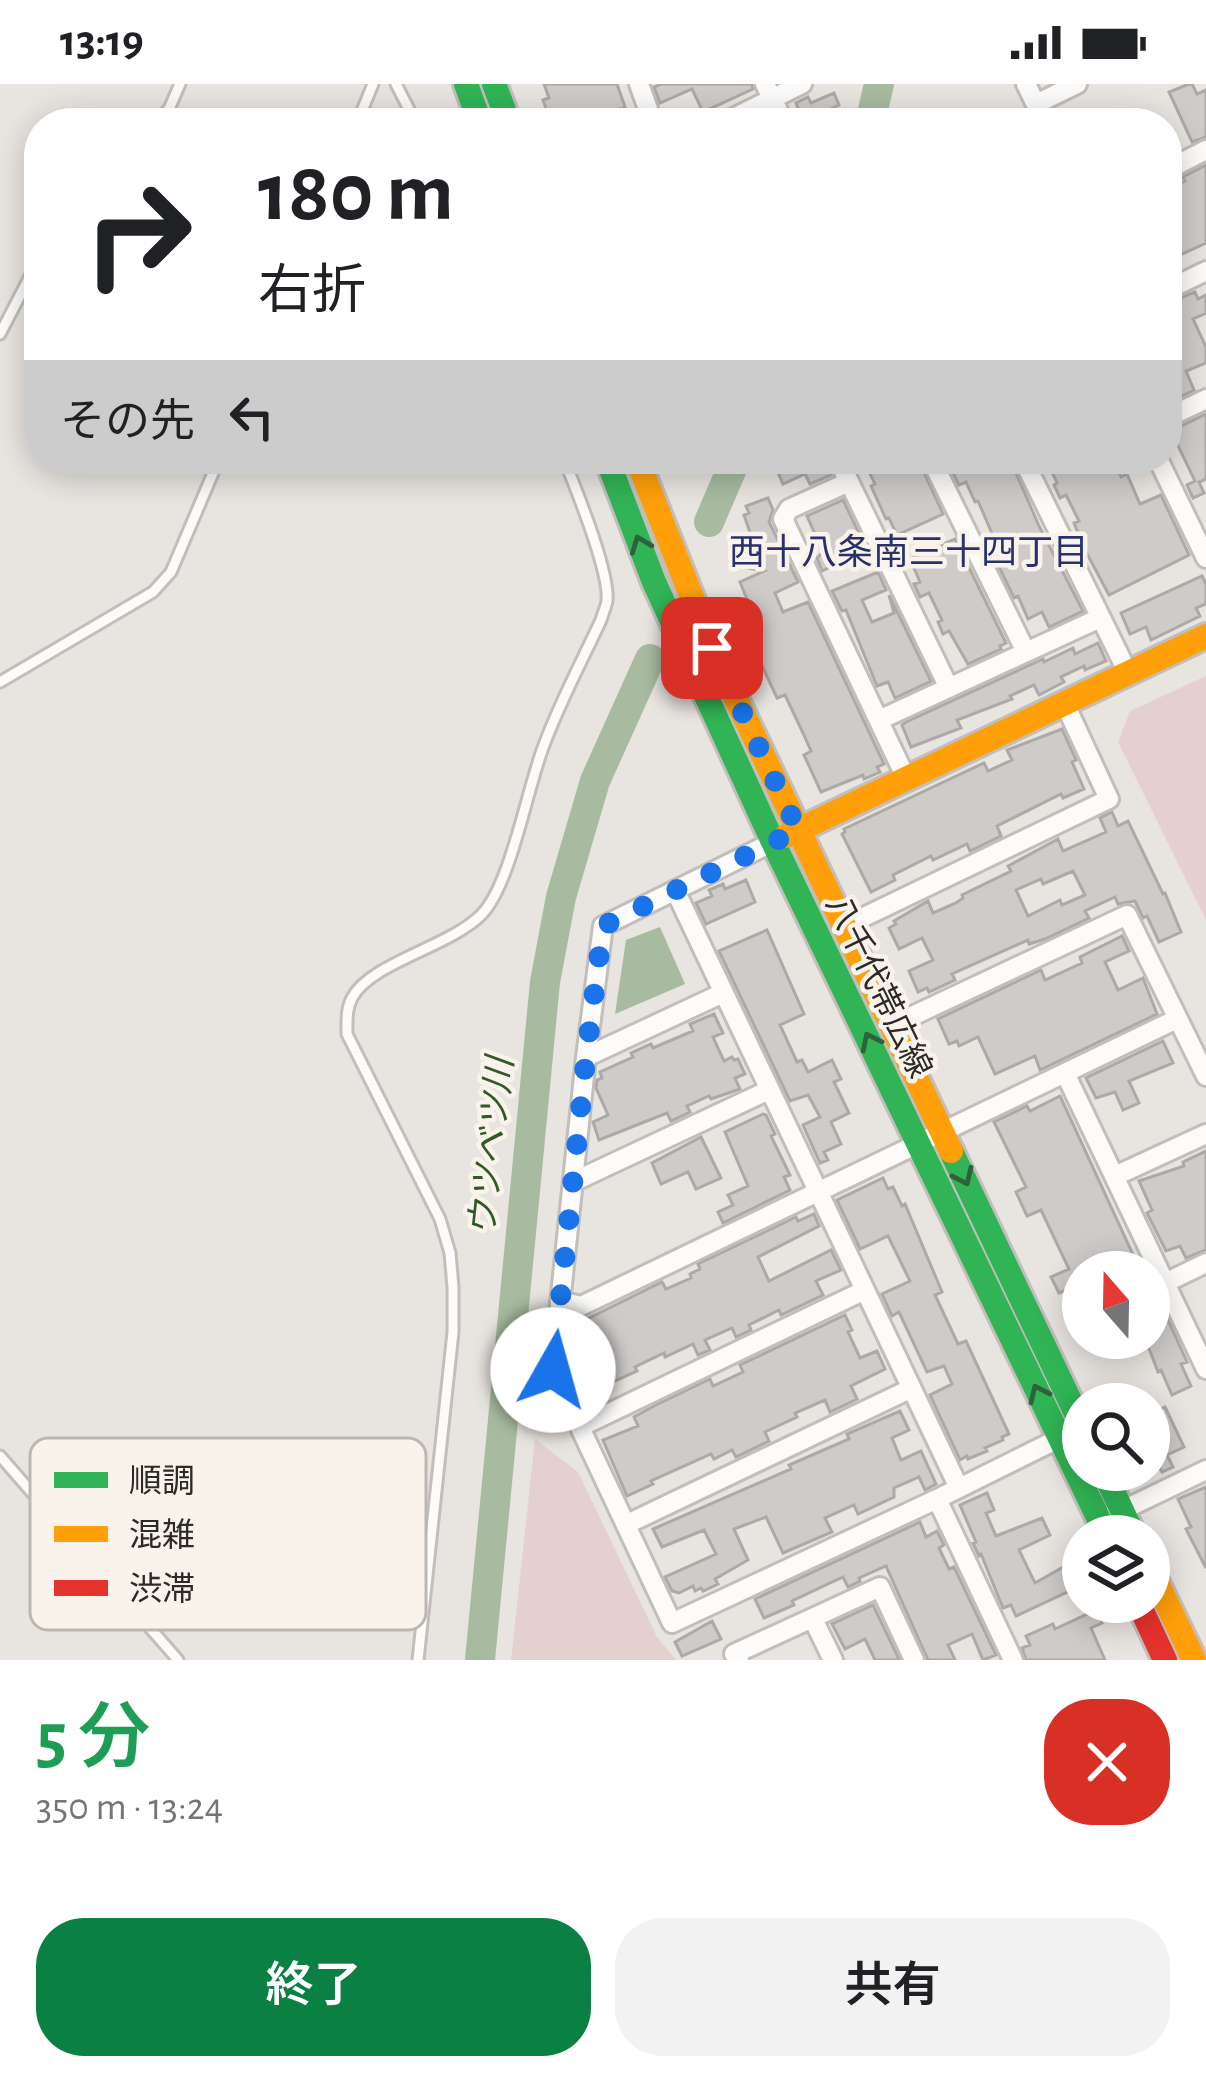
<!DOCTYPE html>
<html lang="ja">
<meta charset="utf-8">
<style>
:root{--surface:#fff;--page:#f2f2f2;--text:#202124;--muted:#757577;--accent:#0b8043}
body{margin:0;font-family:"Alegreya Sans","Noto Sans JP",sans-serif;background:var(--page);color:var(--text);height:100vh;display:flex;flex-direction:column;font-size:45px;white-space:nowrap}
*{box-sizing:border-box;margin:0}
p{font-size:39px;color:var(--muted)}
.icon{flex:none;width:66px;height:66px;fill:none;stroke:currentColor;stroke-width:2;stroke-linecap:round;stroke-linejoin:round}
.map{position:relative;height:1576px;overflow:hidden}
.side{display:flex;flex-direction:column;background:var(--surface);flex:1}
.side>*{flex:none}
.guide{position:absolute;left:24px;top:24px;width:1158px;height:366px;border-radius:48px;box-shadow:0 6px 30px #0003;background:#fff;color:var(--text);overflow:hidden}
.needle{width:78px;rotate:340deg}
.fabs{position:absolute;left:1062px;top:1167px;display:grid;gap:24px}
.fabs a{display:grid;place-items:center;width:108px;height:108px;border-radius:50%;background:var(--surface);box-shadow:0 6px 30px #0003;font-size:60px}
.pin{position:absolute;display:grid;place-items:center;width:102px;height:102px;color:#fff;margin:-51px;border-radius:24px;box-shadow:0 6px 18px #0006}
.me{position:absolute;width:132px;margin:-66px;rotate:7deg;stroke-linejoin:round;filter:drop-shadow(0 0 9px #0008)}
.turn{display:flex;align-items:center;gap:42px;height:252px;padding:0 36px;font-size:54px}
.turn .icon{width:156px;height:156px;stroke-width:2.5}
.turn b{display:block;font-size:84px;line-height:102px}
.then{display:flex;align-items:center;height:114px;padding:0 36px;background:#0003;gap:24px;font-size:45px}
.round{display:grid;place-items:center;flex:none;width:126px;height:126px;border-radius:48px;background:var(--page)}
.summary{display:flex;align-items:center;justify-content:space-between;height:204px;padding:0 36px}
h1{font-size:72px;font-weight:600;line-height:90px;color:#1e9e55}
.action{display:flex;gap:24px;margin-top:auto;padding:24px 36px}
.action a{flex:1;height:138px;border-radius:48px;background:var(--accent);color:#fff;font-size:48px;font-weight:600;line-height:138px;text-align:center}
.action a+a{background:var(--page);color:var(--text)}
.status{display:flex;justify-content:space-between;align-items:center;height:84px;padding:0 60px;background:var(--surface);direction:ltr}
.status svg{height:33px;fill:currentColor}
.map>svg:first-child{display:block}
</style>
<div class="status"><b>13:19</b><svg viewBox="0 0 49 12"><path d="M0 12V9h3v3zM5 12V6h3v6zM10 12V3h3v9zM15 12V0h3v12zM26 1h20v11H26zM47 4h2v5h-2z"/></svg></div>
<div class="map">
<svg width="1206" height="1576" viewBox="0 0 1206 1576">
<rect width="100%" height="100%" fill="#e8e4e0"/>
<path fill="#e5d0d0" d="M 1206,592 L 1206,836 L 1118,658 L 1130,627 Z
M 535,1355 L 578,1388 L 657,1553 L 676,1576 L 511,1576 Z"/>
<path fill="#a8bba0" d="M 660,843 L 685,900 L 615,930 L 626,856 Z"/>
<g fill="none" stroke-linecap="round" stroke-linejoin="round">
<path stroke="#a8bba0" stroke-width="30" d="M 870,39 L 879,0
M 709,438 L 736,375
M 480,1576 L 545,898 L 561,813 L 595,697 L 650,575"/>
</g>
<path fill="#cecbc9" stroke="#ada9a7" stroke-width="3" fill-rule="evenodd" d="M 544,0 L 617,0 L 625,23 L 582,39 L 551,39 L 543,16 L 549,14 Z
M 661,0 L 752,0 L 753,5 L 703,28 L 692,5 L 660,19 L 654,3 Z
M 1189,0 L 1192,0 L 1197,10 L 1206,6 L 1206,53 L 1192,58 L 1169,8 Z
M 834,9 L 839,21 L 816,32 L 819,39 L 797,39 L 794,29 L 799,27 L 796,19 L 808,13 L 811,19 Z
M 1206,81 L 1206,159 L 1167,177 L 1167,105 L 1185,97 L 1183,93 Z
M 1195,208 L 1198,215 L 1206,211 L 1206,229 L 1193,235 L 1206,263 L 1206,279 L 1186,287 L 1194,306 L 1180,313 L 1172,295 L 1167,298 L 1167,219 Z
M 1206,330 L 1206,395 L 1199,398 L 1204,409 L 1193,414 L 1187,401 L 1195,397 L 1171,347 Z
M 797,375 L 825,375 L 831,391 L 810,400 L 805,390 L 783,400 L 776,384 Z
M 863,375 L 918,375 L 943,430 L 897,451 L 889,434 L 886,435 L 871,402 L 875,400 Z
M 946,375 L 1010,375 L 1039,442 L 1083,527 L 1049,543 L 1042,528 L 1028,535 L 1018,512 L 1014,514 L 987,458 L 994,454 L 978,417 L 975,418 L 966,398 L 959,401 Z
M 1046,375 L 1113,375 L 1121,393 L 1127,390 L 1140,420 L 1161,411 L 1189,471 L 1109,511 L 1085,466 L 1074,439 L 1079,437 L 1066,411 L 1060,414 L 1054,401 L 1057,399 Z
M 768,414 L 773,426 L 769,438 L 798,498 L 775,509 L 783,528 L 808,518 L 884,680 L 877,683 L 880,688 L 864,695 L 863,691 L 821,708 L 804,671 L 811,667 L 803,649 L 785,611 L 777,614 L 743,541 L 755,535 L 740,498 L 764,487 L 739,482 L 745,464 L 754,460 L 744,431 L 749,429 L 746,422 Z
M 843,416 L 867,466 L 822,487 L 817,474 L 823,468 L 807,432 Z
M 955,455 L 1006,559 L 1000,562 L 1001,565 L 968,580 L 949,547 L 943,550 L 938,538 L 942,536 L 929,509 L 920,513 L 914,500 L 920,498 L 910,475 Z
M 878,488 L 886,506 L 862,516 L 872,538 L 894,529 L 889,511 L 931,597 L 895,614 L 888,598 L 877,602 L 846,526 L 842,527 L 832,507 Z
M 1202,492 L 1206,500 L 1206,520 L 1196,524 L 1200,532 L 1151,556 L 1146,543 L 1130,550 L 1121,529 Z
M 1098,559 L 1106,577 L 1085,586 L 1084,582 L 1061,593 L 1064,598 L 1039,611 L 1034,601 L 1010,612 L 1012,615 L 957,636 L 961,644 L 911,663 L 902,641 L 906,638 L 1043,575 L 1044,578 L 1073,564 L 1075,570 Z
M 1062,645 L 1076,676 L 1072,678 L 1084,705 L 1063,714 L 1061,710 L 997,742 L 1001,752 L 970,767 L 967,760 L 933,776 L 931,772 L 893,791 L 895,796 L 871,808 L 842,750 L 845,748 L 844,745 L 984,679 L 988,687 L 1012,676 L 1007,666 Z
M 1112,728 L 1118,742 L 1128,737 L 1163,810 L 1165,809 L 1181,848 L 1159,858 L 1147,832 L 1143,834 L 1135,817 L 1118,820 L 1115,813 L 1085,827 L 1089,834 L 1045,855 L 1029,860 L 1028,856 L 952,890 L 955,896 L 929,908 L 927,904 L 918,908 L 909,887 L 933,876 L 922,854 L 899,865 L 889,844 L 896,840 L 894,837 L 928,817 L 933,829 L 956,819 L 963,814 L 962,811 L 1011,787 L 1008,782 L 1058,755 L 1063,767 L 1106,748 L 1100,734 ZM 1073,787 L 1085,811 L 1062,821 L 1060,816 L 1028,832 L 1016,806 L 1041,795 L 1043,800 Z
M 746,796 L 755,818 L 706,840 L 696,819 L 712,812 L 709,806 L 723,800 L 725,805 Z
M 767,846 L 804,930 L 780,941 L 797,978 L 802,976 L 808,988 L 832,976 L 841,995 L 834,998 L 849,1029 L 831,1038 L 841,1060 L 824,1068 L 828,1076 L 820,1079 L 803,1041 L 820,1033 L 808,1011 L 790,1017 L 719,867 Z
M 1122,852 L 1129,867 L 1105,878 L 1118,906 L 1143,894 L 1157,930 L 1040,986 L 1035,972 L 995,990 L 978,953 L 959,962 L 957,957 L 949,960 L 938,935 L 1041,886 L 1045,896 L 1082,879 L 1080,873 Z
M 714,930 L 723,949 L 713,953 L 724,977 L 732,973 L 734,976 L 738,975 L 745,990 L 735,994 L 740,1005 L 711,1015 L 709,1012 L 687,1022 L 690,1028 L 671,1037 L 667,1029 L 599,1056 L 593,1038 L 608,1031 L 596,1004 L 597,996 L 602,994 L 600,988 L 633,973 L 631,969 L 651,960 L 653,964 L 693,947 L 690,940 Z
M 1163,957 L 1173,979 L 1129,997 L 1139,1019 L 1123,1026 L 1115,1008 L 1096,1014 L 1086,994 Z
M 1060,1012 L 1141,1188 L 1083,1188 L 1083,1215 L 1077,1201 L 1059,1209 L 1051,1193 L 1069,1185 L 1041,1126 L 1027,1132 L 1016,1108 L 1026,1103 L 994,1038 L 1027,1022 L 1030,1027 Z
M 763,1030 L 766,1031 L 775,1050 L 771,1052 L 790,1091 L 784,1093 L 790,1106 L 723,1139 L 718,1128 L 733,1121 L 728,1111 L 748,1102 L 725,1048 Z
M 701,1053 L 721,1094 L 696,1105 L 688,1088 L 661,1100 L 652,1079 Z
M 1206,1067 L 1206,1166 L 1186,1174 L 1180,1162 L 1166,1167 L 1147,1129 L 1152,1126 L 1139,1097 L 1184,1082 L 1183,1078 Z
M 883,1094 L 888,1105 L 893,1103 L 902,1122 L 905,1120 L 942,1208 L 935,1211 L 958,1260 L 966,1257 L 1009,1350 L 1002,1353 L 1003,1356 L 985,1364 L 987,1367 L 968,1375 L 967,1372 L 960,1376 L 930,1311 L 952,1300 L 944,1282 L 927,1288 L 899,1228 L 892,1232 L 882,1210 L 910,1197 L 888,1152 L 860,1165 L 837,1116 Z
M 814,1130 L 819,1142 L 758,1173 L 769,1197 L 831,1166 L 841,1186 L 816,1197 L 823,1211 L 781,1231 L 779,1226 L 749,1241 L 751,1246 L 736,1253 L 732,1244 L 705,1256 L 710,1266 L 698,1271 L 693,1260 L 665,1273 L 664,1269 L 635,1283 L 637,1287 L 608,1300 L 596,1273 L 570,1285 L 567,1279 L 568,1268 L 588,1258 L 579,1239 L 662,1198 L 666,1205 L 691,1194 L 690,1190 L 700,1185 L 698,1180 L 796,1133 L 798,1137 Z
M 845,1231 L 852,1246 L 848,1248 L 860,1274 L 877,1267 L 885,1285 L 851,1302 L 857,1315 L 830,1328 L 825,1316 L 795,1329 L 797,1333 L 765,1348 L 769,1357 L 736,1373 L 732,1366 L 714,1375 L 711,1370 L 651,1397 L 653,1400 L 627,1412 L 603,1356 L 638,1342 L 634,1333 L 656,1321 L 710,1295 L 713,1302 L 743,1288 L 740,1281 Z
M 1168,1236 L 1187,1278 L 1181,1280 L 1191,1302 L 1172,1311 L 1161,1286 L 1158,1288 L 1145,1254 L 1149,1254 L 1149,1244 Z
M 1165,1323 L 1184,1363 L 1167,1371 L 1173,1383 L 1162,1388 L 1156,1377 L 1149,1380 L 1149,1330 Z
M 900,1327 L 909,1346 L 892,1354 L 901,1376 L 921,1367 L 936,1400 L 925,1406 L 919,1393 L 894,1404 L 894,1413 L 858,1430 L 854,1421 L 825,1434 L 832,1448 L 783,1469 L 766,1433 L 734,1445 L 748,1476 L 715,1495 L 718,1500 L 703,1507 L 701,1504 L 695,1507 L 693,1502 L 679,1509 L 672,1507 L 665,1493 L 716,1470 L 704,1446 L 662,1463 L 653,1445 L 791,1385 L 789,1381 L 849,1355 L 847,1350 Z
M 1206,1403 L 1206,1484 L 1186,1445 L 1191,1443 L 1178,1415 Z
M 987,1409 L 994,1426 L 986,1429 L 996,1452 L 1042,1434 L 1050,1451 L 1019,1466 L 1035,1499 L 1072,1478 L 1081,1495 L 1074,1498 L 1076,1504 L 1016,1532 L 1011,1521 L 1003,1524 L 981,1470 L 979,1472 L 973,1459 L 976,1458 L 960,1421 Z
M 920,1438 L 926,1453 L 937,1447 L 944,1461 L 939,1464 L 949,1485 L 954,1483 L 996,1571 L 983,1576 L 972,1550 L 948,1561 L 955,1576 L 928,1576 L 886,1482 L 859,1494 L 860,1497 L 848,1503 L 843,1493 L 792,1517 L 794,1521 L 764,1534 L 755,1515 Z
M 873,1521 L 899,1575 L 896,1576 L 875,1576 L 865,1555 L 845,1565 L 832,1540 Z
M 1096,1526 L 1102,1539 L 1091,1544 L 1105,1576 L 1026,1576 L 1022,1564 L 1030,1561 L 1026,1552 L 1053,1540 L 1055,1545 Z
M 712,1537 L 721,1555 L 682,1572 L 675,1558 Z"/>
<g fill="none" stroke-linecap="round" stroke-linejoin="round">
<defs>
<path id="lane" d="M 396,0 L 416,39
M 154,39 L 169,25 L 180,0
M 357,39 L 373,0
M 0,250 L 39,175
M 0,598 L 153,508 L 171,488 L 219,375
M 0,1372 L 178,1576
M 418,1576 L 453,1248 L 453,1203 L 450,1169 L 440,1135 L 347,950 C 347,938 346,925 352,914 C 370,879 449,863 481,831 C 511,801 527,704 544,661 C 560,618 582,577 601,536 C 603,529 606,523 607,517 C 610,488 576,405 564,375"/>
<path id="street" d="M 639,0 L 653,39
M 765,0 L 784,39
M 1026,0 L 1045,39
M 1036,20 L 1077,0
M 723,39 L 802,0
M 1167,86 L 1206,66
M 1167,206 L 1206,187
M 1167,334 L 1206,315
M 838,375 L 949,604
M 931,375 L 1026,568
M 1023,375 L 1128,589
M 1158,375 L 1206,474
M 849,398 L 789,425 L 783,435 L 906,694
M 879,636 L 1100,534
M 773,758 L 603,842 L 586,973 L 553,1286 L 672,1539 L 937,1415 L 1082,1343
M 675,806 L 959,1404
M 843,843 L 1109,715 L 1065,620
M 891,942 L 1127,831 L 1206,992
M 586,973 L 723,909
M 1065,989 L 1206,1285
M 1115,1092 L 1206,1050
M 573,1098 L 769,1006
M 1165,1199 L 1206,1179
M 560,1217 L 581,1222 L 1177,935
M 580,1343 L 863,1207
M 937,1415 L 1013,1576
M 1100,1437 L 1206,1386
M 627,1440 L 910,1305
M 813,1535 L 833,1576
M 739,1576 L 734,1570 L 880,1503 L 914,1576"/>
<path id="fast" d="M 466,0 L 480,39
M 494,0 L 509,39
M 607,375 L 654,498 L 773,758 L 1107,1452
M 951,1067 L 1083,1344
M 1103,1386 L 1134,1452"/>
<path id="slow" d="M 637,375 L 712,564 L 951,1067
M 786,752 L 1206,552
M 1149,1482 L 1194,1576"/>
<path id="jam" d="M 1138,1518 L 1165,1576"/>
</defs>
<use href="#lane" stroke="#c1bebb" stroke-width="15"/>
<use href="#street" stroke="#c1bebb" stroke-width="24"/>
<use href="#fast" stroke="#c1bebb" stroke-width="30"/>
<use href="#slow" stroke="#c1bebb" stroke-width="30"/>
<use href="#jam" stroke="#c1bebb" stroke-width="30"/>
<use href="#lane" stroke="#fcfbfa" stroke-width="9"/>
<use href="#street" stroke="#fcfbfa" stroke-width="18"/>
<use href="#fast" stroke="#30b455" stroke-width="24"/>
<use href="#slow" stroke="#ff9f0a" stroke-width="24"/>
<use href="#jam" stroke="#e5322d" stroke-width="24"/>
</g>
<defs><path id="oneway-chevron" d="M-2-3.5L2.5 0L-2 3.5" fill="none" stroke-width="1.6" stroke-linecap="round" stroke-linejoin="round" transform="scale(3)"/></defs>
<g stroke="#2e623a">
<use href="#oneway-chevron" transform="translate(640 460) rotate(-111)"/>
<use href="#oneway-chevron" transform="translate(870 957) rotate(-116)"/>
<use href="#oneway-chevron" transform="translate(964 1093) rotate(65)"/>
<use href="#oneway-chevron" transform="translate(1038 1309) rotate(-115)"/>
</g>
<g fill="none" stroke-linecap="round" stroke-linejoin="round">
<path stroke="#1a73e8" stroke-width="21" stroke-dasharray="0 37.8" d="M 553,1286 L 586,973 L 603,842 L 798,746 L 712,564"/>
</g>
<g text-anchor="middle" stroke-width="9" stroke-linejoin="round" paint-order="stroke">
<g font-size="33" fill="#2d2b28" stroke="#f9f3eb">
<text transform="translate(880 902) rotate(64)" y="12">八千代帯広線</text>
</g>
<g font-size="36" fill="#28316b" stroke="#f9f3eb">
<text x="909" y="480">西十八条南三十四丁目</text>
</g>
<g font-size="36" font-style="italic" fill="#325a28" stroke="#f9f3eb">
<text transform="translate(490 1063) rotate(-84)" y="13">ウツベツ川</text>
</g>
</g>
<rect x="30" y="1354" width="396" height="192" rx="18" fill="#f9f3eb" stroke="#bcb7b0" stroke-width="3"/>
<rect x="54" y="1388" width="54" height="16" fill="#30b455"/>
<rect x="54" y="1442" width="54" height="16" fill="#ff9f0a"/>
<rect x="54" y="1496" width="54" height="16" fill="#e5322d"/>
<g font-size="33" fill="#2d2b28">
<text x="129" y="1408">順調</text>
<text x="129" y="1462">混雑</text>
<text x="129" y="1516">渋滞</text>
</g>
</svg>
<div class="fabs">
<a><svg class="needle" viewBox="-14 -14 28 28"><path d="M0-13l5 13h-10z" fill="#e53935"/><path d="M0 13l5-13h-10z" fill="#757577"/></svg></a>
<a><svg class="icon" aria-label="search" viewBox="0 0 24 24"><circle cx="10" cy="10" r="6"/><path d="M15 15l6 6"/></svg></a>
<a><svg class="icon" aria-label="layers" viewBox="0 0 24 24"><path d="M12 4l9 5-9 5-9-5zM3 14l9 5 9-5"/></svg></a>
</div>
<div class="pin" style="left:712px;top:564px;background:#d93025"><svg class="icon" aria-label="arrive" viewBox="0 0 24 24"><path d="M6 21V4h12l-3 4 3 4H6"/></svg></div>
<svg class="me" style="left:553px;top:1286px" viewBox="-20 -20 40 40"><circle r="19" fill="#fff"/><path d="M0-13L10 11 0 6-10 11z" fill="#1a73e8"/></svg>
<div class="guide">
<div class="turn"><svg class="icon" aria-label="right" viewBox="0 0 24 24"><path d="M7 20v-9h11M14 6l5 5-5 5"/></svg><div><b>180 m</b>右折</div></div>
<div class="then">その先<svg class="icon" aria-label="left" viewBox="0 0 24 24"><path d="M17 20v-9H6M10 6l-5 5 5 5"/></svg></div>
</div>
</div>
<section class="side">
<div class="summary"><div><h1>5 分</h1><p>350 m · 13:24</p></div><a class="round" style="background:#d93025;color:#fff"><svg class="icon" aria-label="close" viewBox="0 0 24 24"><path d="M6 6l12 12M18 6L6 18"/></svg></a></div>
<div class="action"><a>終了</a><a>共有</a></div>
</section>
